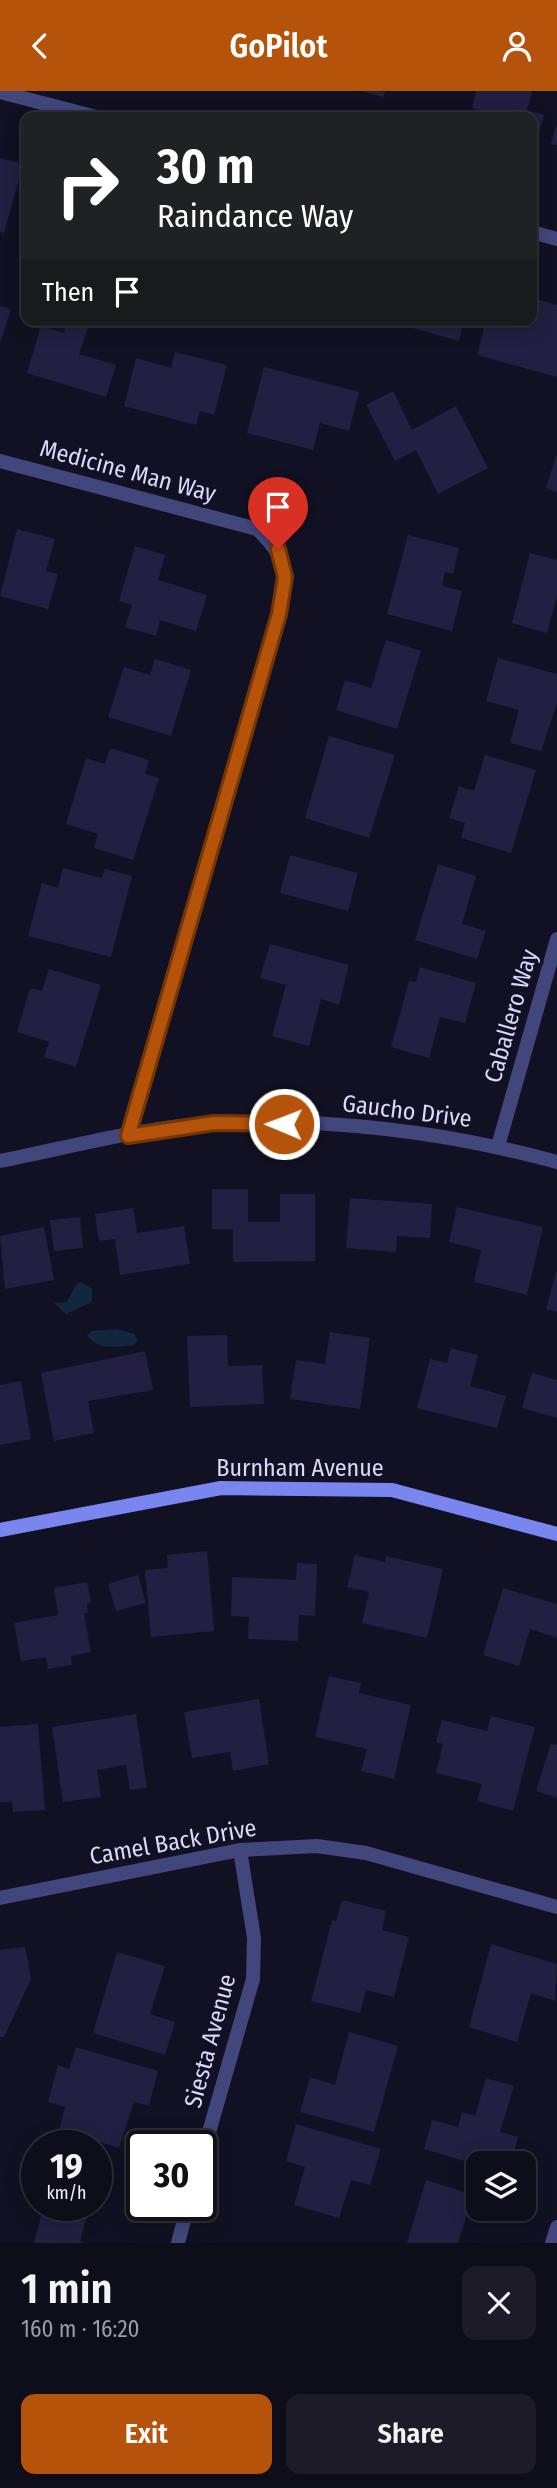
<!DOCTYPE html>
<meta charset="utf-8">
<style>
:root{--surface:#0e0d1a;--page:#1c1b27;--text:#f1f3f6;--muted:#9b9ca2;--line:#2e2d39;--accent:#b45309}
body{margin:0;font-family:"Fira Sans Condensed",sans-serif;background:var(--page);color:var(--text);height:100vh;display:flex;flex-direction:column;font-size:26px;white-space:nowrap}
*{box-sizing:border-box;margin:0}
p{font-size:23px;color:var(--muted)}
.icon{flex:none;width:38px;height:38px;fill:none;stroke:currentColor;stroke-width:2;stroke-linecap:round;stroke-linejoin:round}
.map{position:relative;height:2152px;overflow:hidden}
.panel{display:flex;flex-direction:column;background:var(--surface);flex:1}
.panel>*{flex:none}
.guide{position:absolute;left:21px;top:21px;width:516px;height:214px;border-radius:14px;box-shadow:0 4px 18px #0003,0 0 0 2px var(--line);background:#202124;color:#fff;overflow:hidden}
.fabs{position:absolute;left:466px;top:2060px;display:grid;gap:14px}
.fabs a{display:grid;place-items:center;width:70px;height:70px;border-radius:14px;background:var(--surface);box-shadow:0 4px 18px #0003,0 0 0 2px var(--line);font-size:35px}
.speed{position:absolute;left:21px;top:2039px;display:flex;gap:14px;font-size:35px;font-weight:700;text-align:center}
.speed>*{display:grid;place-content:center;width:91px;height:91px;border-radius:50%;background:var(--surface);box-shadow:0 4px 18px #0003,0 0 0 2px var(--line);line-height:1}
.speed small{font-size:18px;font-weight:400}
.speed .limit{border:4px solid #111;border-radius:10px;background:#fff;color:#111}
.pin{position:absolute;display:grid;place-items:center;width:60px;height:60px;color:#fff;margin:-72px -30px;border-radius:50% 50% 50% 0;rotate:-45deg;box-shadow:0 0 7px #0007}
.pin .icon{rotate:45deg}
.me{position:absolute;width:77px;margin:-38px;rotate:271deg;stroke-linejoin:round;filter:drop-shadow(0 0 5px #0008)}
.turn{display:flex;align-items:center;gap:24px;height:147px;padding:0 21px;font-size:32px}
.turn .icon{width:91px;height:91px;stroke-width:2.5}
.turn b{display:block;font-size:49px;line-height:60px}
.then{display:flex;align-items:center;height:66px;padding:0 21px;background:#0003;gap:14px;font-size:26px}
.round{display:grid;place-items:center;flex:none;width:74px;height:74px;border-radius:14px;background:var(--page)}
.head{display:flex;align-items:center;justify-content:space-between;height:119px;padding:0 21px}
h1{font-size:42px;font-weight:600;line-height:52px}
.action{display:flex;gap:14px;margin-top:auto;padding:14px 21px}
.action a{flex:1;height:80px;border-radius:14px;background:var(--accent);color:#fff;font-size:28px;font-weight:600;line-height:80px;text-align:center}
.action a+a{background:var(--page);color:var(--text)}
header{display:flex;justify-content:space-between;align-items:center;height:91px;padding:0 21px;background:var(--accent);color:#fff;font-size:32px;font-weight:600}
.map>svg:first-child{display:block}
</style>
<header><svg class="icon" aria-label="back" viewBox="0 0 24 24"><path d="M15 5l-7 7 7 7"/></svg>GoPilot<svg class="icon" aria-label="person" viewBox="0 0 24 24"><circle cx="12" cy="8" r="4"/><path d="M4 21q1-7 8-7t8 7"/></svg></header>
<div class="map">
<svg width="557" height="2152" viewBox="0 0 557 2152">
<rect width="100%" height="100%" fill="#121123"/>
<path fill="#10273e" d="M 81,1191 L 92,1197 L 92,1211 L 66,1223 L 54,1212 L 67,1211 L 76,1194 Z
M 117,1238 L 134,1243 L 138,1249 L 134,1254 C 116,1256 98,1260 87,1244 L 92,1240 Z"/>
<path fill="#221f42" d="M 362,0 L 385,0 L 383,6 Z
M 476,0 L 532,0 L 527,19 L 544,24 L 537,51 L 532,50 L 532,26 L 505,26 L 472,17 Z
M 556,35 L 557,35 L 557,54 L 551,53 Z
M 0,67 L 23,73 L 4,142 L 0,141 Z
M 532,207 L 557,214 L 557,286 L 477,264 L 486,229 L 532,229 Z
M 0,215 L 11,218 L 1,250 L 0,250 Z
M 385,229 L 464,229 L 459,250 Z
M 67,230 L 88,237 L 79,263 L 116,274 L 106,306 L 27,282 L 41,235 L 64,242 Z
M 175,261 L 227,274 L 214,324 L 200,320 L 196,334 L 124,315 L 136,267 L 171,277 Z
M 264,276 L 359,301 L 349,340 L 320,332 L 313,359 L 247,342 Z
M 393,300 L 412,339 L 456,315 L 488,377 L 438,403 L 416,359 L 395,370 L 366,314 Z
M 556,365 L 557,365 L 557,401 L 546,397 Z
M 17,438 L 55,448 L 46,480 L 58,483 L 48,518 L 0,505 Z
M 408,444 L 459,457 L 453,483 L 445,481 L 442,495 L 462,500 L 452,540 L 387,523 Z
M 135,455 L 165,464 L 158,489 L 207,504 L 196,540 L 160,529 L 156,545 L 125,536 L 132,514 L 119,510 Z
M 530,462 L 557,469 L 557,505 L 547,542 L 512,532 Z
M 386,549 L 421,560 L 397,638 L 336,619 L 345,589 L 371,597 Z
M 498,567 L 557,583 L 557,612 L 541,660 L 510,652 L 519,619 L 486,610 Z
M 155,568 L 191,579 L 171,645 L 108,626 L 124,576 L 150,584 Z
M 329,645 L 395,664 L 369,747 L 305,727 Z
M 110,657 L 149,669 L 145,683 L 159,687 L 133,769 L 94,757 L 98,743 L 66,733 L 86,667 L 105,673 Z
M 485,664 L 536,679 L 511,762 L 461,747 L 465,732 L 449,727 L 459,695 L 474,700 Z
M 290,764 L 358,782 L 348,820 L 280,802 Z
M 438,773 L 476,785 L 462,833 L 486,840 L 477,868 L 415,849 Z
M 63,777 L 102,787 L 105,778 L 132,785 L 111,866 L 28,845 L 42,792 L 58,797 Z
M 270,853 L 349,874 L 339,914 L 321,908 L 309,955 L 272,945 L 286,894 L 260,887 Z
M 420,876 L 476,892 L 465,932 L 440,926 L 429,967 L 391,956 L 409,890 L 416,891 Z
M 49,878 L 101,894 L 76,976 L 44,966 L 49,951 L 17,941 L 30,897 L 42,900 Z
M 212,1098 L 248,1098 L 248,1131 L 280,1131 L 280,1103 L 315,1103 L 315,1170 L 233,1171 L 233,1138 L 212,1138 Z
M 350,1107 L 432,1113 L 430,1147 L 397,1145 L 396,1161 L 346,1157 Z
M 457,1116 L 543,1136 L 527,1204 L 474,1191 L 481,1159 L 449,1151 Z
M 133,1117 L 137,1142 L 184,1135 L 190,1173 L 120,1184 L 115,1148 L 99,1150 L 95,1123 Z
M 80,1126 L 83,1157 L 54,1160 L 50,1129 Z
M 44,1136 L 54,1189 L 5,1198 L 0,1145 Z
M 556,1181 L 557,1181 L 557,1221 L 546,1218 Z
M 330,1241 L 370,1247 L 360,1318 L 290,1308 L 296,1269 L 325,1273 Z
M 227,1244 L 228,1275 L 262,1274 L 264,1313 L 190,1316 L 187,1245 Z
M 451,1257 L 478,1264 L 470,1295 L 506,1305 L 497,1337 L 417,1317 L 430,1268 L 447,1272 Z
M 145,1260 L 153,1299 L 88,1310 L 94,1342 L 54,1350 L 41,1282 Z
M 532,1282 L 557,1289 L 557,1327 L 522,1317 Z
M 21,1290 L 31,1348 L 0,1354 L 0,1294 Z
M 207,1460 L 214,1540 L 151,1546 L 145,1479 L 168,1477 L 167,1464 Z
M 355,1464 L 385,1471 L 386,1465 L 443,1478 L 427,1547 L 362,1532 L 369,1501 L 347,1496 Z
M 297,1472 L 317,1473 L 315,1525 L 299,1524 L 298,1550 L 248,1548 L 249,1526 L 231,1525 L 232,1486 L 296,1489 Z
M 138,1484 L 146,1512 L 116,1520 L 108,1493 Z
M 87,1491 L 91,1511 L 87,1513 L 88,1521 L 84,1523 L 91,1561 L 71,1565 L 72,1574 L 48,1578 L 46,1566 L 21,1570 L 14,1532 L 58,1524 L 54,1497 Z
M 503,1497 L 557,1513 L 557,1547 L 530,1538 L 519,1575 L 483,1564 Z
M 329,1585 L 361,1592 L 359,1602 L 411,1614 L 394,1688 L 361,1680 L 367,1658 L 315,1646 Z
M 259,1608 L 269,1673 L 233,1680 L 230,1661 L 192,1667 L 184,1621 Z
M 136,1623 L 147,1697 L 130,1699 L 126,1674 L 97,1679 L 101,1706 L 63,1711 L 52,1636 Z
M 491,1625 L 535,1636 L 513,1720 L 477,1710 L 482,1693 L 436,1682 L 443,1653 L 436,1651 L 442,1629 L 487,1640 Z
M 38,1633 L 45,1719 L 13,1721 L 12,1711 L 0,1711 L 0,1636 Z
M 551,1652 L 557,1654 L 557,1707 L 536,1700 Z
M 342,1809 L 386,1820 L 382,1839 L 409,1846 L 394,1906 L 366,1899 L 360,1922 L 311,1910 L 332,1829 L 336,1830 Z
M 491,1853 L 557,1873 L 555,1910 L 531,1902 L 517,1951 L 469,1936 Z
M 25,1856 L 31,1888 L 4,1946 L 0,1946 L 0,1859 Z
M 117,1861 L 165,1875 L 150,1923 L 175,1931 L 165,1964 L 93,1942 Z
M 349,1941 L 398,1955 L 374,2041 L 300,2021 L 310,1986 L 335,1994 Z
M 76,1956 L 158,1980 L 149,2015 L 134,2011 L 119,2057 L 59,2039 L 65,2016 L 48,2011 L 58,1974 L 69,1978 Z
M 486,1987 L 514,1995 L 500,2041 L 518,2046 L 510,2072 L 478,2074 L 424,2058 L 432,2029 L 458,2036 L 462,2021 L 475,2025 Z
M 296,2033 L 381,2058 L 370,2094 L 351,2089 L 339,2127 L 294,2114 L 305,2076 L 286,2070 Z
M 426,2089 L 473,2104 L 458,2152 L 407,2152 Z
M 44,2114 L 90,2114 L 80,2150 L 85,2152 L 34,2152 Z"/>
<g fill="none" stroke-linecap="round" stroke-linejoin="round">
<path stroke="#41477d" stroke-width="14" d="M 0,1 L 96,26
M 532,141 L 557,148
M 0,370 L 257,438 C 290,470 286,480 279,523 L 128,1045
M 498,1055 L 557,848
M 0,1070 C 70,1056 143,1036 215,1032 C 329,1027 447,1041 557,1071
M 0,1807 L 240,1759 L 317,1755 L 366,1762 L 557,1816
M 201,2069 L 253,1888 L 254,1847 L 240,1759
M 178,2152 L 188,2114
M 552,2152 L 557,2136"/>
<path stroke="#7986f0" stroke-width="14" d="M 0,1439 L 221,1397 L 392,1399 L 557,1443"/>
</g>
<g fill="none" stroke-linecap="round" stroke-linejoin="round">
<defs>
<path id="route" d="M 278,458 L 285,486 L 279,523 L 128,1045 L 214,1032 L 284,1033"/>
</defs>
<use href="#route" stroke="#753606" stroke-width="18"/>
<use href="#route" stroke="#b45309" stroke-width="12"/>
</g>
<g text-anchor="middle" stroke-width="7" stroke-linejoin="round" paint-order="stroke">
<g font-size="24" fill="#d8d9fb" stroke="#121123">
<text transform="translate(128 380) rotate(15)" y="8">Medicine Man Way</text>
<text transform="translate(511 925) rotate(-74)" y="8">Caballero Way</text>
<text transform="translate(407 1020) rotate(7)" y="8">Gaucho Drive</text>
<text x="300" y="1385">Burnham Avenue</text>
<text transform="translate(173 1751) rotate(-10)" y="8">Camel Back Drive</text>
<text transform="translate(210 1950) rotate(-75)" y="8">Siesta Avenue</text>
</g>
</g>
</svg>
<div class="fabs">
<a><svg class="icon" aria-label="layers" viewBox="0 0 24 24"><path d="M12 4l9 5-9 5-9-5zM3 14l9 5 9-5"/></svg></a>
</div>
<div class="speed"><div>19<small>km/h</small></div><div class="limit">30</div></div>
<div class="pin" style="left:278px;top:458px;background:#d93025"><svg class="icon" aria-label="arrive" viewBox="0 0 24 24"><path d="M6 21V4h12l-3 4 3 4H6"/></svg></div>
<svg class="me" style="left:284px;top:1033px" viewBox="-20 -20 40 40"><circle r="17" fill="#b45309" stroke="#fff" stroke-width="3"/><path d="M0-11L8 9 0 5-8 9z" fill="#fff"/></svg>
<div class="guide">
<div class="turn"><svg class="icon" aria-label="right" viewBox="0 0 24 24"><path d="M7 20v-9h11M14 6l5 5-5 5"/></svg><div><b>30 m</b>Raindance Way</div></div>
<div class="then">Then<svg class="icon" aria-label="arrive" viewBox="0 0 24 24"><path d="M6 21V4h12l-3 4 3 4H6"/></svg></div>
</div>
</div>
<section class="panel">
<div class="head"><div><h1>1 min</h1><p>160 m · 16:20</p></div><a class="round"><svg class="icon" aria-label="close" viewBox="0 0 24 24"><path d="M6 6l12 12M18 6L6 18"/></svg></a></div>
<div class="action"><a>Exit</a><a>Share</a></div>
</section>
